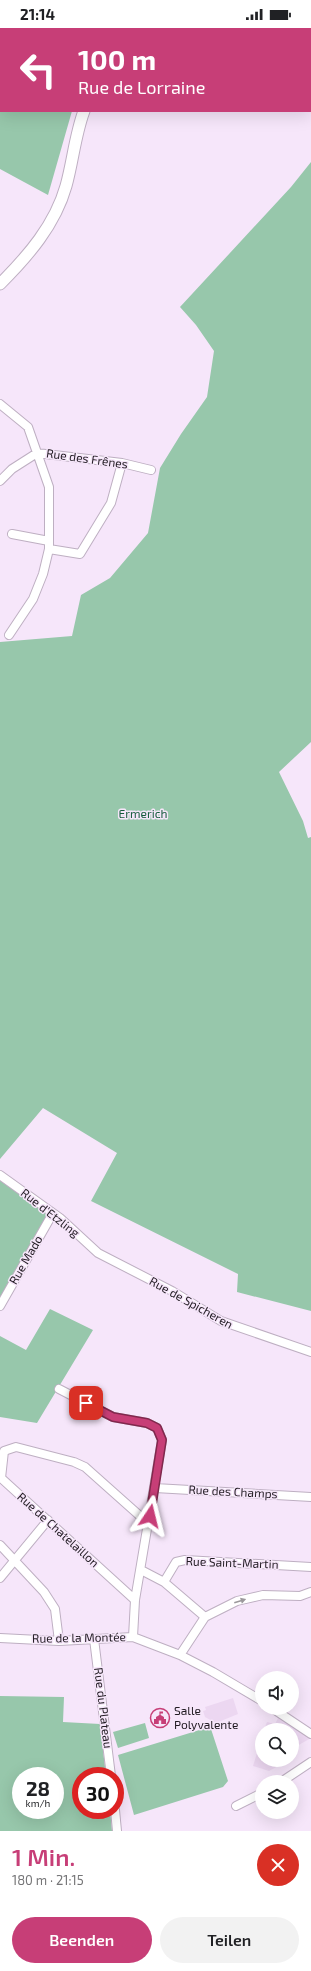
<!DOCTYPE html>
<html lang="de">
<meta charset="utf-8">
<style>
:root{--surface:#fff;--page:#f2f2f2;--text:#202124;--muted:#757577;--accent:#c73e77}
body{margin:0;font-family:"Exo 2",sans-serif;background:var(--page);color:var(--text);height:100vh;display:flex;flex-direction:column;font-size:15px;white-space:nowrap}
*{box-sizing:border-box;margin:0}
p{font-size:13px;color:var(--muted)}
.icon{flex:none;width:22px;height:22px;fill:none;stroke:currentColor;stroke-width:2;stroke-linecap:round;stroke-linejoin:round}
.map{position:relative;height:1803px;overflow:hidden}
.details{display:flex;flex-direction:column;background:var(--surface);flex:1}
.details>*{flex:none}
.guide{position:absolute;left:0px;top:0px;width:311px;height:84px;box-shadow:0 4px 16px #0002;background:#c73e77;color:#fff;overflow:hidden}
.tools{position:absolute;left:255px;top:1643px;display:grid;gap:8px}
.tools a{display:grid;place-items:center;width:44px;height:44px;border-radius:50%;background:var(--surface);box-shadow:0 4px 16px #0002;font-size:20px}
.speed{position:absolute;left:12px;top:1739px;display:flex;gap:8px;font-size:20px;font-weight:700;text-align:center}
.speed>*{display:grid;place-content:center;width:52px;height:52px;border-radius:50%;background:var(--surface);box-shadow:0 4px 16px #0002;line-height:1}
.speed small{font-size:10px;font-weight:400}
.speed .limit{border:6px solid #d22;background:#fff;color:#111}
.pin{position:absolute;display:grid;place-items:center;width:34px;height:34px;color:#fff;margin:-17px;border-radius:8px;box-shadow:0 2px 6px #0006}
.me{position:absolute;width:44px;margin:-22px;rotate:10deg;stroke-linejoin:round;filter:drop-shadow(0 0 3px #0008)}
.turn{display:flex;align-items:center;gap:14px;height:84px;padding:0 12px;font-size:18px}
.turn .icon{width:52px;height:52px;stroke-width:2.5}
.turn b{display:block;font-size:28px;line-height:34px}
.round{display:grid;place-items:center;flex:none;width:42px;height:42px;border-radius:21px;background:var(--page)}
.headline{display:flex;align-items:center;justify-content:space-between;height:68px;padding:0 12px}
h1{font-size:24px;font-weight:600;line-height:30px;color:var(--accent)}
.action{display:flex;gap:8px;margin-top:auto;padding:8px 12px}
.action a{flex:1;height:46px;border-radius:24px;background:var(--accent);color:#fff;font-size:16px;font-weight:600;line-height:46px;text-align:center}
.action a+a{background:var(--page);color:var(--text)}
.status{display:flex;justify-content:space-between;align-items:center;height:28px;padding:0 20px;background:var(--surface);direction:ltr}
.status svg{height:11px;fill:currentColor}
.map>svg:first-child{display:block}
</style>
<div class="status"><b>21:14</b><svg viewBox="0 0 49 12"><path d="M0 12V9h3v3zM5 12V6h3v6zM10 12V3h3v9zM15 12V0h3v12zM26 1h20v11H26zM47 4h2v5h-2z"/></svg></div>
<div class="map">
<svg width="311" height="1803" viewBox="0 0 311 1803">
<rect width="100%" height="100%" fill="#f6e6fa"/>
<path fill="#ecd7f1" d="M 233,1670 L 238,1686 L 216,1695 L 205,1689 L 203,1683 L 206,1682 L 205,1679 Z
M 278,1690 L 311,1710 L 297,1718 L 292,1726 L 292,1702 L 264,1702 L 267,1694 L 275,1696 Z
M 262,1709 L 262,1732 L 289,1732 L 269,1743 L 253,1738 Z"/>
<path fill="#97c7ab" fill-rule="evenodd" d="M 0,0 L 113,0 L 1,1 L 1,83 L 72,83 L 48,167 L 0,141 Z
M 311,134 L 311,714 L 279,744 L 303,793 L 308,810 L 311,809 L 311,1283 L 237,1264 L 238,1246 L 91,1173 L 117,1125 L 43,1080 L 0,1131 L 0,614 L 72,608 L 81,567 L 110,550 L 148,505 L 160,440 L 181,406 L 207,369 L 214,323 L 196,297 L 180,279 L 291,159 Z
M 0,1147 L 53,1185 L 0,1278 Z
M 50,1281 L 93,1302 L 37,1395 L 0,1389 L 0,1308 L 26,1322 Z
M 0,1668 L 64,1669 L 63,1694 L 100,1696 L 106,1748 L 81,1748 L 81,1782 L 110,1782 L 112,1803 L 0,1803 ZM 21,1748 L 55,1748 L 55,1782 L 21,1782 Z
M 145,1695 L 149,1710 L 118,1720 L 113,1704 Z
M 206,1700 L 211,1701 L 228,1753 L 223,1759 L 134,1787 L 118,1727 Z"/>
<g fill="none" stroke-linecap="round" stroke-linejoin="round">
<defs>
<path id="minor" d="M 0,376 L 28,399 L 49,459 L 49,521 L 43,546 L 33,571 L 9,607
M 37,425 L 122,435 L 151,442
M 0,453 L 12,441 L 37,425
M 12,506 L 49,513
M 49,521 L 80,526 L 111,475 L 122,435
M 0,1147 L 60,1190 L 98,1225 L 172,1263 L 221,1293 L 311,1324
M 0,1278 L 53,1185
M 59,1361 L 113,1389 L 147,1395 L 157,1400 L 162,1412 L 135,1572 L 133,1609
M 155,1460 L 311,1469
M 0,1517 L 44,1564 L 55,1581 L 59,1613
M 141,1542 L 164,1554 L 205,1589
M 0,1550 L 48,1492
M 164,1554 L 176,1534 L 185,1532 L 311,1539
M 135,1572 L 1,1450 L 4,1423 L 16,1419 L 74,1434 L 85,1439 L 140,1488 L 150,1488
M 0,1610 L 59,1613 L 133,1609 L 180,1627 L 213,1644 L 262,1673
M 94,1611 L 111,1748
M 180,1627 L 205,1589 L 237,1573 L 263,1567 L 300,1568 L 311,1564
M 272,1680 L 311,1706
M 281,1754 L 311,1734
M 236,1778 L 262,1765
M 115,1782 L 117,1803"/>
<path id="major" d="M 126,1 L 126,0
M 0,256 C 28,228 55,197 66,158 C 73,133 75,107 84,83"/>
</defs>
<use href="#minor" stroke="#beafc2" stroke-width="10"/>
<use href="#major" stroke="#beafc2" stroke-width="13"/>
<use href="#minor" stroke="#fff" stroke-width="8"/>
<use href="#major" stroke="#fff" stroke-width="11"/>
</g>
<defs><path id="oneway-solid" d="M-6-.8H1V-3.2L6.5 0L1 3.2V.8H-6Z"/></defs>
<use fill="#9c999c" href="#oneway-solid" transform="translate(240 1573) rotate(-17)"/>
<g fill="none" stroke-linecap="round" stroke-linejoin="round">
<defs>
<path id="route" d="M 86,1375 L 113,1389 L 147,1395 L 157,1400 L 162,1412 L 150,1488"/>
</defs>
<use href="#route" stroke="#81284d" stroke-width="10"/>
<use href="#route" stroke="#c73e77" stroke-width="7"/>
</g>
<defs>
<symbol id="civic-ring" viewBox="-11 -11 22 22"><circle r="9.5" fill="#f6e6fa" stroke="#c73e77" stroke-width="1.5"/><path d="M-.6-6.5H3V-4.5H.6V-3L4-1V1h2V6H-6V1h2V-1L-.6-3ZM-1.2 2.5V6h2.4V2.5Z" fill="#c73e77"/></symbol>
</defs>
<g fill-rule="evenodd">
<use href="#civic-ring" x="149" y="1679" width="22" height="22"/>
</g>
<g text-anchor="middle" stroke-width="3" stroke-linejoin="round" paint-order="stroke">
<g font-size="12" fill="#221c23" stroke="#f6e6fa">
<text transform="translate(87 431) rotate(8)" y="4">Rue des Frênes</text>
<text transform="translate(50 1185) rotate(38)" y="4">Rue d'Etzling</text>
<text transform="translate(26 1232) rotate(-60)" y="4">Rue Mado</text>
<text transform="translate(191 1275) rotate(29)" y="4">Rue de Spicheren</text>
<text transform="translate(233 1464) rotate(3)" y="4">Rue des Champs</text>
<text transform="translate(58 1502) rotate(42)" y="4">Rue de Chatelaillon</text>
<text transform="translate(232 1535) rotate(2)" y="4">Rue Saint-Martin</text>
<text transform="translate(79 1610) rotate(-1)" y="4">Rue de la Montée</text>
<text transform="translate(103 1680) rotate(83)" y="4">Rue du Plateau</text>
</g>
<g font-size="12" fill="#145b3b" stroke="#f6e6fa">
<text x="143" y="790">Ermerich</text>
</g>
<g font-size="12" fill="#221c23" stroke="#f6e6fa" text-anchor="start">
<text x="174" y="1687">Salle<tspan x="174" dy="14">Polyvalente</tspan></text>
</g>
</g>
</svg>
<div class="tools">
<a><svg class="icon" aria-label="sound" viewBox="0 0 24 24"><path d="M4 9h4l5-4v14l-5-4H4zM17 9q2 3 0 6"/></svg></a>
<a><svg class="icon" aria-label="search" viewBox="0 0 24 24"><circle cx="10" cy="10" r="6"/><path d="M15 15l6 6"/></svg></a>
<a><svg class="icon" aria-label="layers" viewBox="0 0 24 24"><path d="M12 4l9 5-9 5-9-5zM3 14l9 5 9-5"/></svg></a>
</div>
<div class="speed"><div>28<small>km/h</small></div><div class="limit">30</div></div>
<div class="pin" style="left:86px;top:1375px;background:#d93025"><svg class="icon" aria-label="arrive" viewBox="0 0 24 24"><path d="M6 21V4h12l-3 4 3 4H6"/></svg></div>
<svg class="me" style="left:150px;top:1488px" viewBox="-20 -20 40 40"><path d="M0-17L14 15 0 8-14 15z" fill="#c73e77" stroke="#fff" stroke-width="4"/></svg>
<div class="guide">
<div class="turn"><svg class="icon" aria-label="left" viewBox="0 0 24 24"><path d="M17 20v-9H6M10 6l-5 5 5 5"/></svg><div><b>100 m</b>Rue de Lorraine</div></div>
</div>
</div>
<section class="details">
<div class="headline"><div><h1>1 Min.</h1><p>180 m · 21:15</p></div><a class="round" style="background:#d93025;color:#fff"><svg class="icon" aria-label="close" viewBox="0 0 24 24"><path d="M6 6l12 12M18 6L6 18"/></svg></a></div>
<div class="action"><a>Beenden</a><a>Teilen</a></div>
</section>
